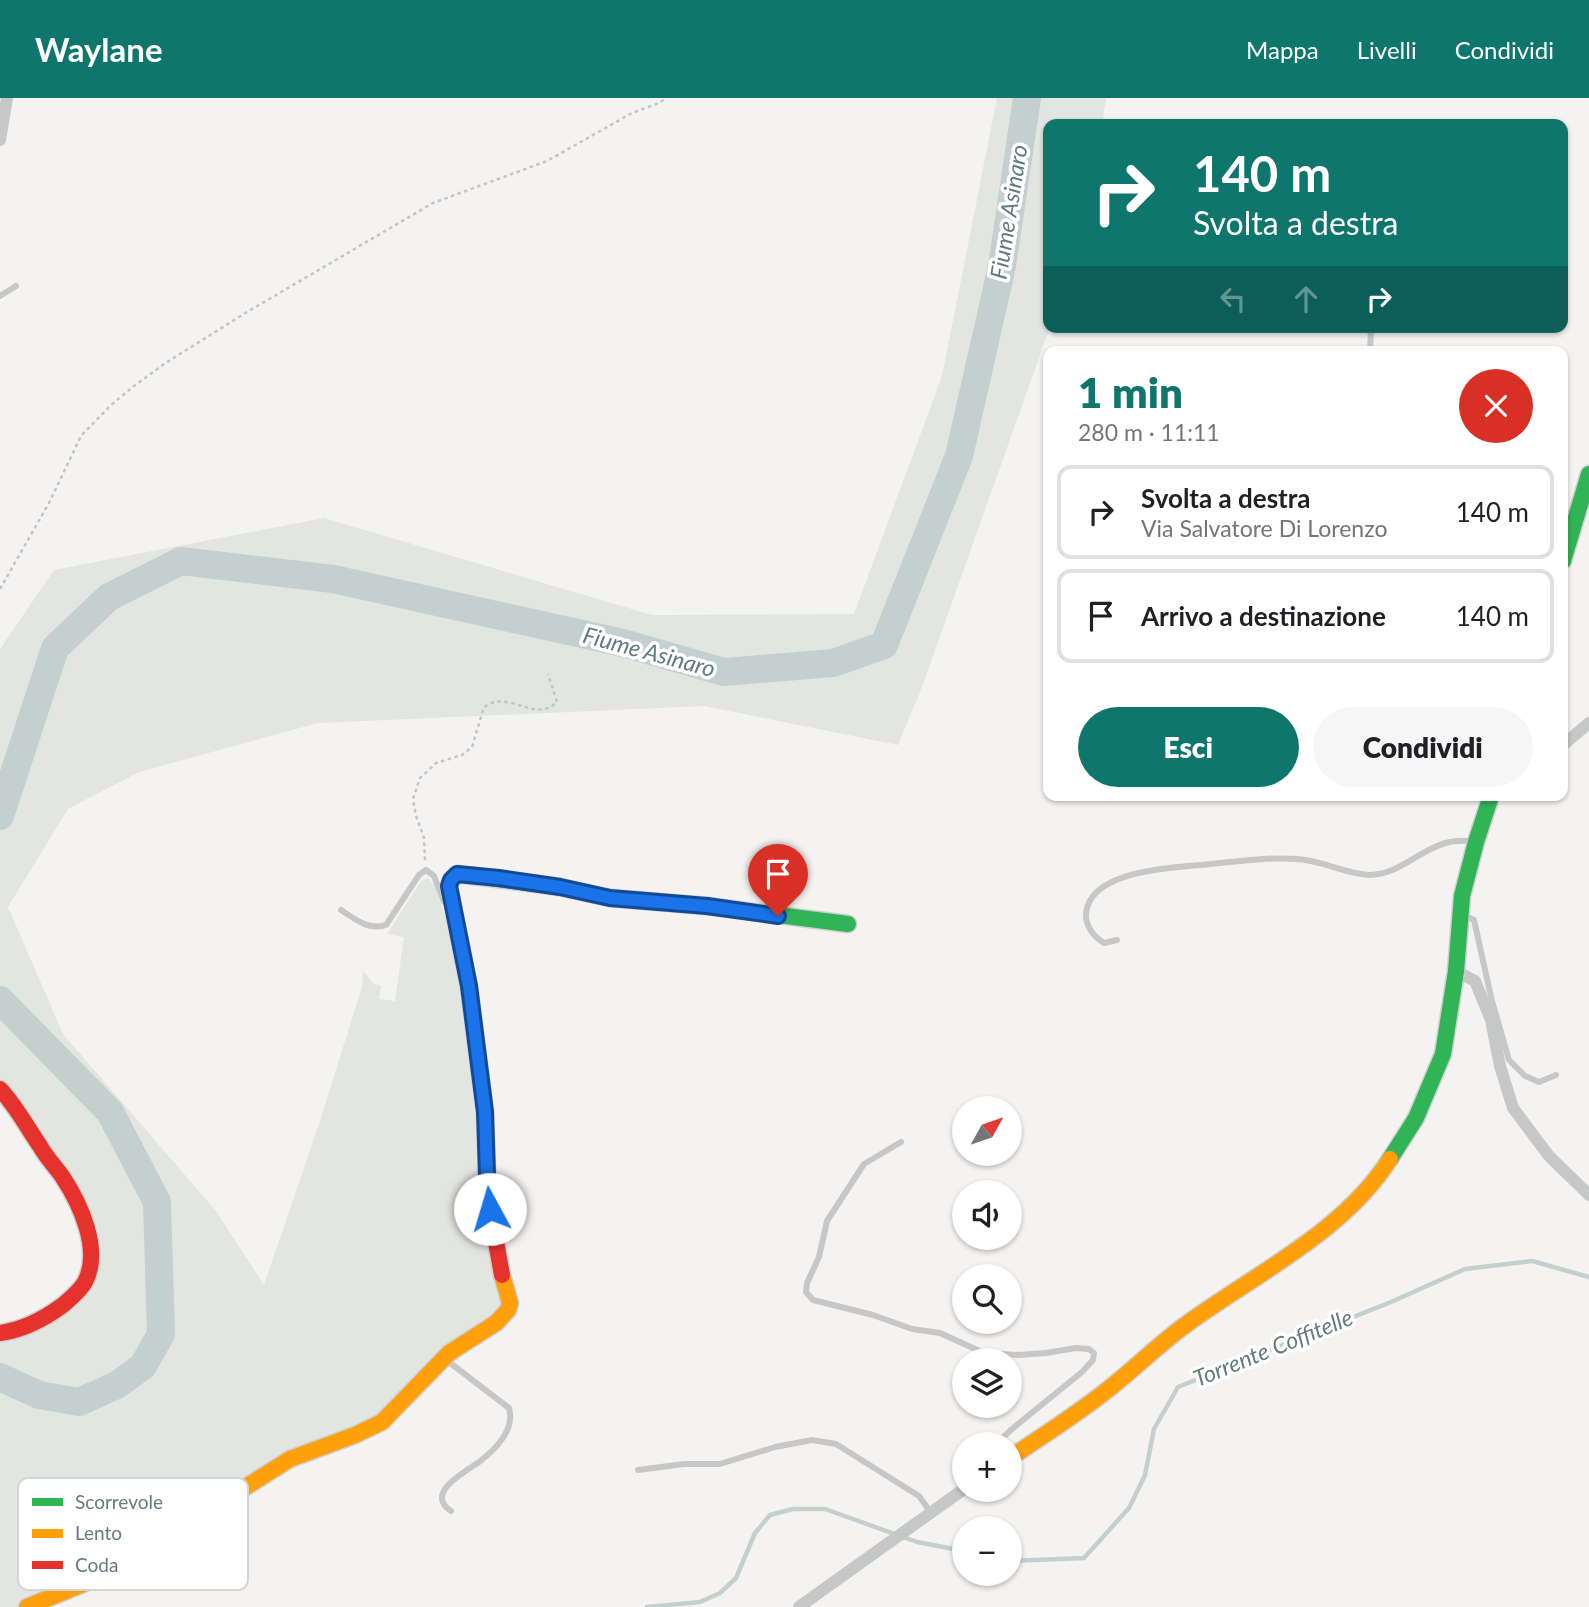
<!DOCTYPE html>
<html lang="it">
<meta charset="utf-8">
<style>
:root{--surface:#fff;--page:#f6f6f6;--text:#202124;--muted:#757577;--line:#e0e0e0;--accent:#0f766e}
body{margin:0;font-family:Lato,sans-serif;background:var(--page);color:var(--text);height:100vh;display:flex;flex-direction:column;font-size:26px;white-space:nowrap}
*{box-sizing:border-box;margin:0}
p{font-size:23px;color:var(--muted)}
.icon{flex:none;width:38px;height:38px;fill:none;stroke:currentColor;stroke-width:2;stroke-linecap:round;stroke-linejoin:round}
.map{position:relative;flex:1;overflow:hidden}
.drawer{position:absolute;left:1043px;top:248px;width:525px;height:455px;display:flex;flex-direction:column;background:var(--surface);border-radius:14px;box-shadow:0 2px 5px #0004}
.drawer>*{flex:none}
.hud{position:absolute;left:1043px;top:21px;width:525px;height:214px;border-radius:14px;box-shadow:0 2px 5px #0004;background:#0f766e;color:#fff;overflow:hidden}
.needle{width:46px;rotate:50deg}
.tools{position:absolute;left:952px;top:998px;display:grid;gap:14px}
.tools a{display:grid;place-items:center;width:70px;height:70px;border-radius:50%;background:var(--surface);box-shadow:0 2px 5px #0004;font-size:35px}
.pin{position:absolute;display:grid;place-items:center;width:60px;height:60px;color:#fff;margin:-72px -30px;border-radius:50% 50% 50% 0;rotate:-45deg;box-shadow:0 0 7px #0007}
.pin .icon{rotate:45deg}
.me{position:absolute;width:77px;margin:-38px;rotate:354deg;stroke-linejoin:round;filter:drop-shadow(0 0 5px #0008)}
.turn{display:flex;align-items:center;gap:24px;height:147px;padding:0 35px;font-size:32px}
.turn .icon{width:91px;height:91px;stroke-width:2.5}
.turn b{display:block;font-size:49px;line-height:60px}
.lanes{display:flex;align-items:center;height:66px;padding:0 35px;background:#0003;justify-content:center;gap:35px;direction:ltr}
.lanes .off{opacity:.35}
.round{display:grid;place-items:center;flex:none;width:74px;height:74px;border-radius:37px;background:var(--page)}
.summary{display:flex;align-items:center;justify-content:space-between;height:119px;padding:0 35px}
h1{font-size:42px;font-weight:800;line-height:52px;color:var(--accent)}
.action{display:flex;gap:14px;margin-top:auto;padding:14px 35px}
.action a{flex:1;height:80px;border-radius:42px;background:var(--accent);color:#fff;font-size:28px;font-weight:800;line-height:80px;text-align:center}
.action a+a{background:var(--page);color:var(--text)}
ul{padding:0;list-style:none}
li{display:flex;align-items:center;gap:21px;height:94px;margin:0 14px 10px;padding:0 21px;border:4px solid var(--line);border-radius:14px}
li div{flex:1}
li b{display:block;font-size:26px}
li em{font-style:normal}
header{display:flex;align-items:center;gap:42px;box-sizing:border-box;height:98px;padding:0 35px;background:var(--accent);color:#fff}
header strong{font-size:33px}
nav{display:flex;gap:38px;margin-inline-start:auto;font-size:24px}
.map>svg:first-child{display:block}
</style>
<header>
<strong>Waylane</strong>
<nav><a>Mappa</a><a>Livelli</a><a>Condividi</a></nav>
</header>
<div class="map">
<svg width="1589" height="1509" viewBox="0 0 1589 1509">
<rect width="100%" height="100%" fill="#f4f3f2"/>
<path fill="#e3e5e0" d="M 997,0 L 1106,0 L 1102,26 L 1048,26 L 1048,229 L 1050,229 L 922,589 L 898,647 L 704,608 L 318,625 L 139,674 L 68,711 L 8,809 L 63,936 L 216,1113 L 264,1187 L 320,1023 L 362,889 L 363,873 L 373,885 L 381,888 L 379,901 L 395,903 L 404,839 L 387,836 L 421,783 L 428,780 L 435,788 L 457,853 L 504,1210 L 391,1310 L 84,1481 L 15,1509 L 0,1509 L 0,1239 L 75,1202 L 92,1139 L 0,988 L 0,551 L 54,472 L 324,420 L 652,517 L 854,516 L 942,278 Z"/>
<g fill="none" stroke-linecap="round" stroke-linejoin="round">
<path stroke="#c4d0d0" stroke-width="4.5" d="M 1010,1463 L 1084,1460 L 1129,1410 L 1145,1377 L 1154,1331 L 1178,1289 L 1391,1204 L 1465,1171 L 1532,1163 L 1589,1179
M 647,1509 L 700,1504 L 720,1495 L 736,1480 L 755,1435 L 770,1417 L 793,1411 L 825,1411 L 917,1444 L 964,1453"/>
<path stroke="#c4d0d0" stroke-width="28" d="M 0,718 L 55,550 L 109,499 L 181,463 L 333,481 L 623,545 L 724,574 L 833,565 L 884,547 L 959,358 L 1002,168 L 1027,0
M 0,902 L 110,1014 L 157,1104 L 161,1236 L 143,1268 L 117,1287 L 79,1304 L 39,1297 L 0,1279"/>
<defs>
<path id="fast" d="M 1563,463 L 1589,376
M 474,778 L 560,789 L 610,800 L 707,808 L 848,826
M 1390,1061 L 1416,1020 L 1443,956 L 1456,873 L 1462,798 L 1476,744 L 1491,698"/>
<path id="slow" d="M 1010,1360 C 1042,1338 1076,1317 1106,1293 C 1133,1272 1157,1248 1184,1228 C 1253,1177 1343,1135 1390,1061
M 27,1509 L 83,1486 L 208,1413 L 290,1361 L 355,1337 L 382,1324 L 449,1255 L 496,1225 L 508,1212 L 510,1205 L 502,1177"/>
<path id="jam" d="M 474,778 L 457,776 L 451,782 L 449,788 L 469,889 L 485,1014 L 487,1077 L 490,1111 L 502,1177
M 0,991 C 16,1008 27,1029 40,1048 C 46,1059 55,1068 62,1078 C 80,1105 102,1152 85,1184 C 80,1193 71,1200 63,1207 C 44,1221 23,1232 0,1235"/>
</defs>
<use href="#fast" stroke="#cecfcf" stroke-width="19"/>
<use href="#slow" stroke="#cecfcf" stroke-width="19"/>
<use href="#jam" stroke="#cecfcf" stroke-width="19"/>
<path stroke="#c3c4c5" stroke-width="2.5" stroke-dasharray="3.5 3.5" stroke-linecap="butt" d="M 0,491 L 49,405 L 81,338 L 111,307 L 134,288 L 164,266 L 247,214 L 433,105 L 547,63 L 632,15 L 659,5 L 666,0
M 425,762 L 424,740 L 416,718 L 413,701 L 420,680 L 436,665 L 462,657 L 472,649 L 484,609 C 488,607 491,605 495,604 C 518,600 537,623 557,604 L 548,576"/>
<path stroke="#c6c8c8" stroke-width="6" d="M 0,198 L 16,188
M 1370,254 L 1371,229
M 341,812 C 355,821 369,833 386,827 L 419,777 L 426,772 L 434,778 L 444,804
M 1462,816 L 1474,822 L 1492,903 L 1509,962 L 1525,978 L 1539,984 L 1556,977
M 1117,842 L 1104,845 C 1094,839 1085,828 1086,815 C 1091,770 1178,770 1211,766 C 1240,763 1268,759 1297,761 C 1322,762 1344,776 1370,777 C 1407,777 1430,735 1474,744
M 901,1044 L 864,1066 L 827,1123 L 819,1159 L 807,1185 L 806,1194 L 813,1202 L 873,1217 L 912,1231 L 940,1235 L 984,1255 L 1019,1257 L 1046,1255 L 1076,1250 L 1089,1251 L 1094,1255 L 1093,1262 L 1082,1274 L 1012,1331 L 996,1346
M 445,1261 L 509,1310 C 515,1331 496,1351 479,1364 C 465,1374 424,1395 451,1413
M 638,1372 L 684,1366 L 720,1366 L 775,1349 L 812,1342 L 836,1346 L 919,1398 L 931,1415"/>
<path stroke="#c6c8c8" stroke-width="12" d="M 0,42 L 7,0
M 1563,647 L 1589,625
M 1456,873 L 1475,883 L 1491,922 L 1500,968 L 1513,1010 L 1549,1058 L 1589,1097
M 799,1509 L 964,1391"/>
<use href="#fast" stroke="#30b455" stroke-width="16"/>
<use href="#slow" stroke="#ff9f0a" stroke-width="16"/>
<use href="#jam" stroke="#e5322d" stroke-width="16"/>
</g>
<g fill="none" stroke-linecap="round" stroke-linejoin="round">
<defs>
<path id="route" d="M 490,1111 L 487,1077 L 485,1014 L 469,888 L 449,788 L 451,782 L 457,776 L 499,780 L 560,789 L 610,800 L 707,808 L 778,818"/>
</defs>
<use href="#route" stroke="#114b97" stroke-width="18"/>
<use href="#route" stroke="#1a73e8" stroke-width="12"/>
</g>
<g text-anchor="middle" stroke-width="7" stroke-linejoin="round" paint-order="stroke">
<g font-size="23" font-style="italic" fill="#617b7e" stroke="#fff">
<text transform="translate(1009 114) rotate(-81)" y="8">Fiume Asinaro</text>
<text transform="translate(649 554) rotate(15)" y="8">Fiume Asinaro</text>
<text transform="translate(1273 1250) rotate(-22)" y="8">Torrente Coffitelle</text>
</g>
</g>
<rect x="18" y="1380" width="230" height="112" rx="10" fill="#fff" stroke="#d1d7d9" stroke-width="2"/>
<rect x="32" y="1400" width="31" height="8" fill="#30b455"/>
<rect x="32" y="1431" width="31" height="9" fill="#ff9f0a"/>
<rect x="32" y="1463" width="31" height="8" fill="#e5322d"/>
<g font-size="19" fill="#657a81">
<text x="75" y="1411">Scorrevole</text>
<text x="75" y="1442">Lento</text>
<text x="75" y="1474">Coda</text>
</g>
</svg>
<div class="tools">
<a><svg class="needle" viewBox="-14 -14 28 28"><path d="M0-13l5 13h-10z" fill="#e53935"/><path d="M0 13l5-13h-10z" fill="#757577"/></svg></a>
<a><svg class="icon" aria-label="sound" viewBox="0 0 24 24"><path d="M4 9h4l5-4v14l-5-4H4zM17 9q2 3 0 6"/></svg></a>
<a><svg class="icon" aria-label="search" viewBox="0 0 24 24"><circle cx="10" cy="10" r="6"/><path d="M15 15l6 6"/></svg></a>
<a><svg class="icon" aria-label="layers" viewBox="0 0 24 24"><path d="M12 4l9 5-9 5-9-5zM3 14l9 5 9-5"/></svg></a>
<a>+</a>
<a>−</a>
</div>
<div class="pin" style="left:778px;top:818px;background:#d93025"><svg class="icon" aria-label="arrive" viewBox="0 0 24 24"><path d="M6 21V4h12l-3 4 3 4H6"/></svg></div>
<svg class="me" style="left:490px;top:1111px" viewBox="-20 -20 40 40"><circle r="19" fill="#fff"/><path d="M0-13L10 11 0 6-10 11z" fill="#1a73e8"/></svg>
<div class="hud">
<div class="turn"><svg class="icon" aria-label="right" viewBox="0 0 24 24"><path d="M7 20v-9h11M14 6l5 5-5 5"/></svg><div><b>140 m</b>Svolta a destra</div></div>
<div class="lanes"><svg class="icon off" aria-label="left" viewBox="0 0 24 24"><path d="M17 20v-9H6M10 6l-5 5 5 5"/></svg><svg class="icon off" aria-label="ahead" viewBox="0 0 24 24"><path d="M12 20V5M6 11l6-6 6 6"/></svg><svg class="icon" aria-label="right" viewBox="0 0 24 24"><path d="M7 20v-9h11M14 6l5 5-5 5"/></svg></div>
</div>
<section class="drawer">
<div class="summary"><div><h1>1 min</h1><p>280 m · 11:11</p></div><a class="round" style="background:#d93025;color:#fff"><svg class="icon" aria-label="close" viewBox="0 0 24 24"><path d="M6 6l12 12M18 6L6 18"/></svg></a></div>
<ul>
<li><svg class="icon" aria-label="right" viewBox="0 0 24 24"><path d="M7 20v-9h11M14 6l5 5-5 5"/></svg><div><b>Svolta a destra</b><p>Via Salvatore Di Lorenzo</p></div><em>140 m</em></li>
<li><svg class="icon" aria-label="arrive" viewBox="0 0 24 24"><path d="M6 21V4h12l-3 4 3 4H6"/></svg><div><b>Arrivo a destinazione</b></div><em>140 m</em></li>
</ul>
<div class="action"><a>Esci</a><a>Condividi</a></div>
</section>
</div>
